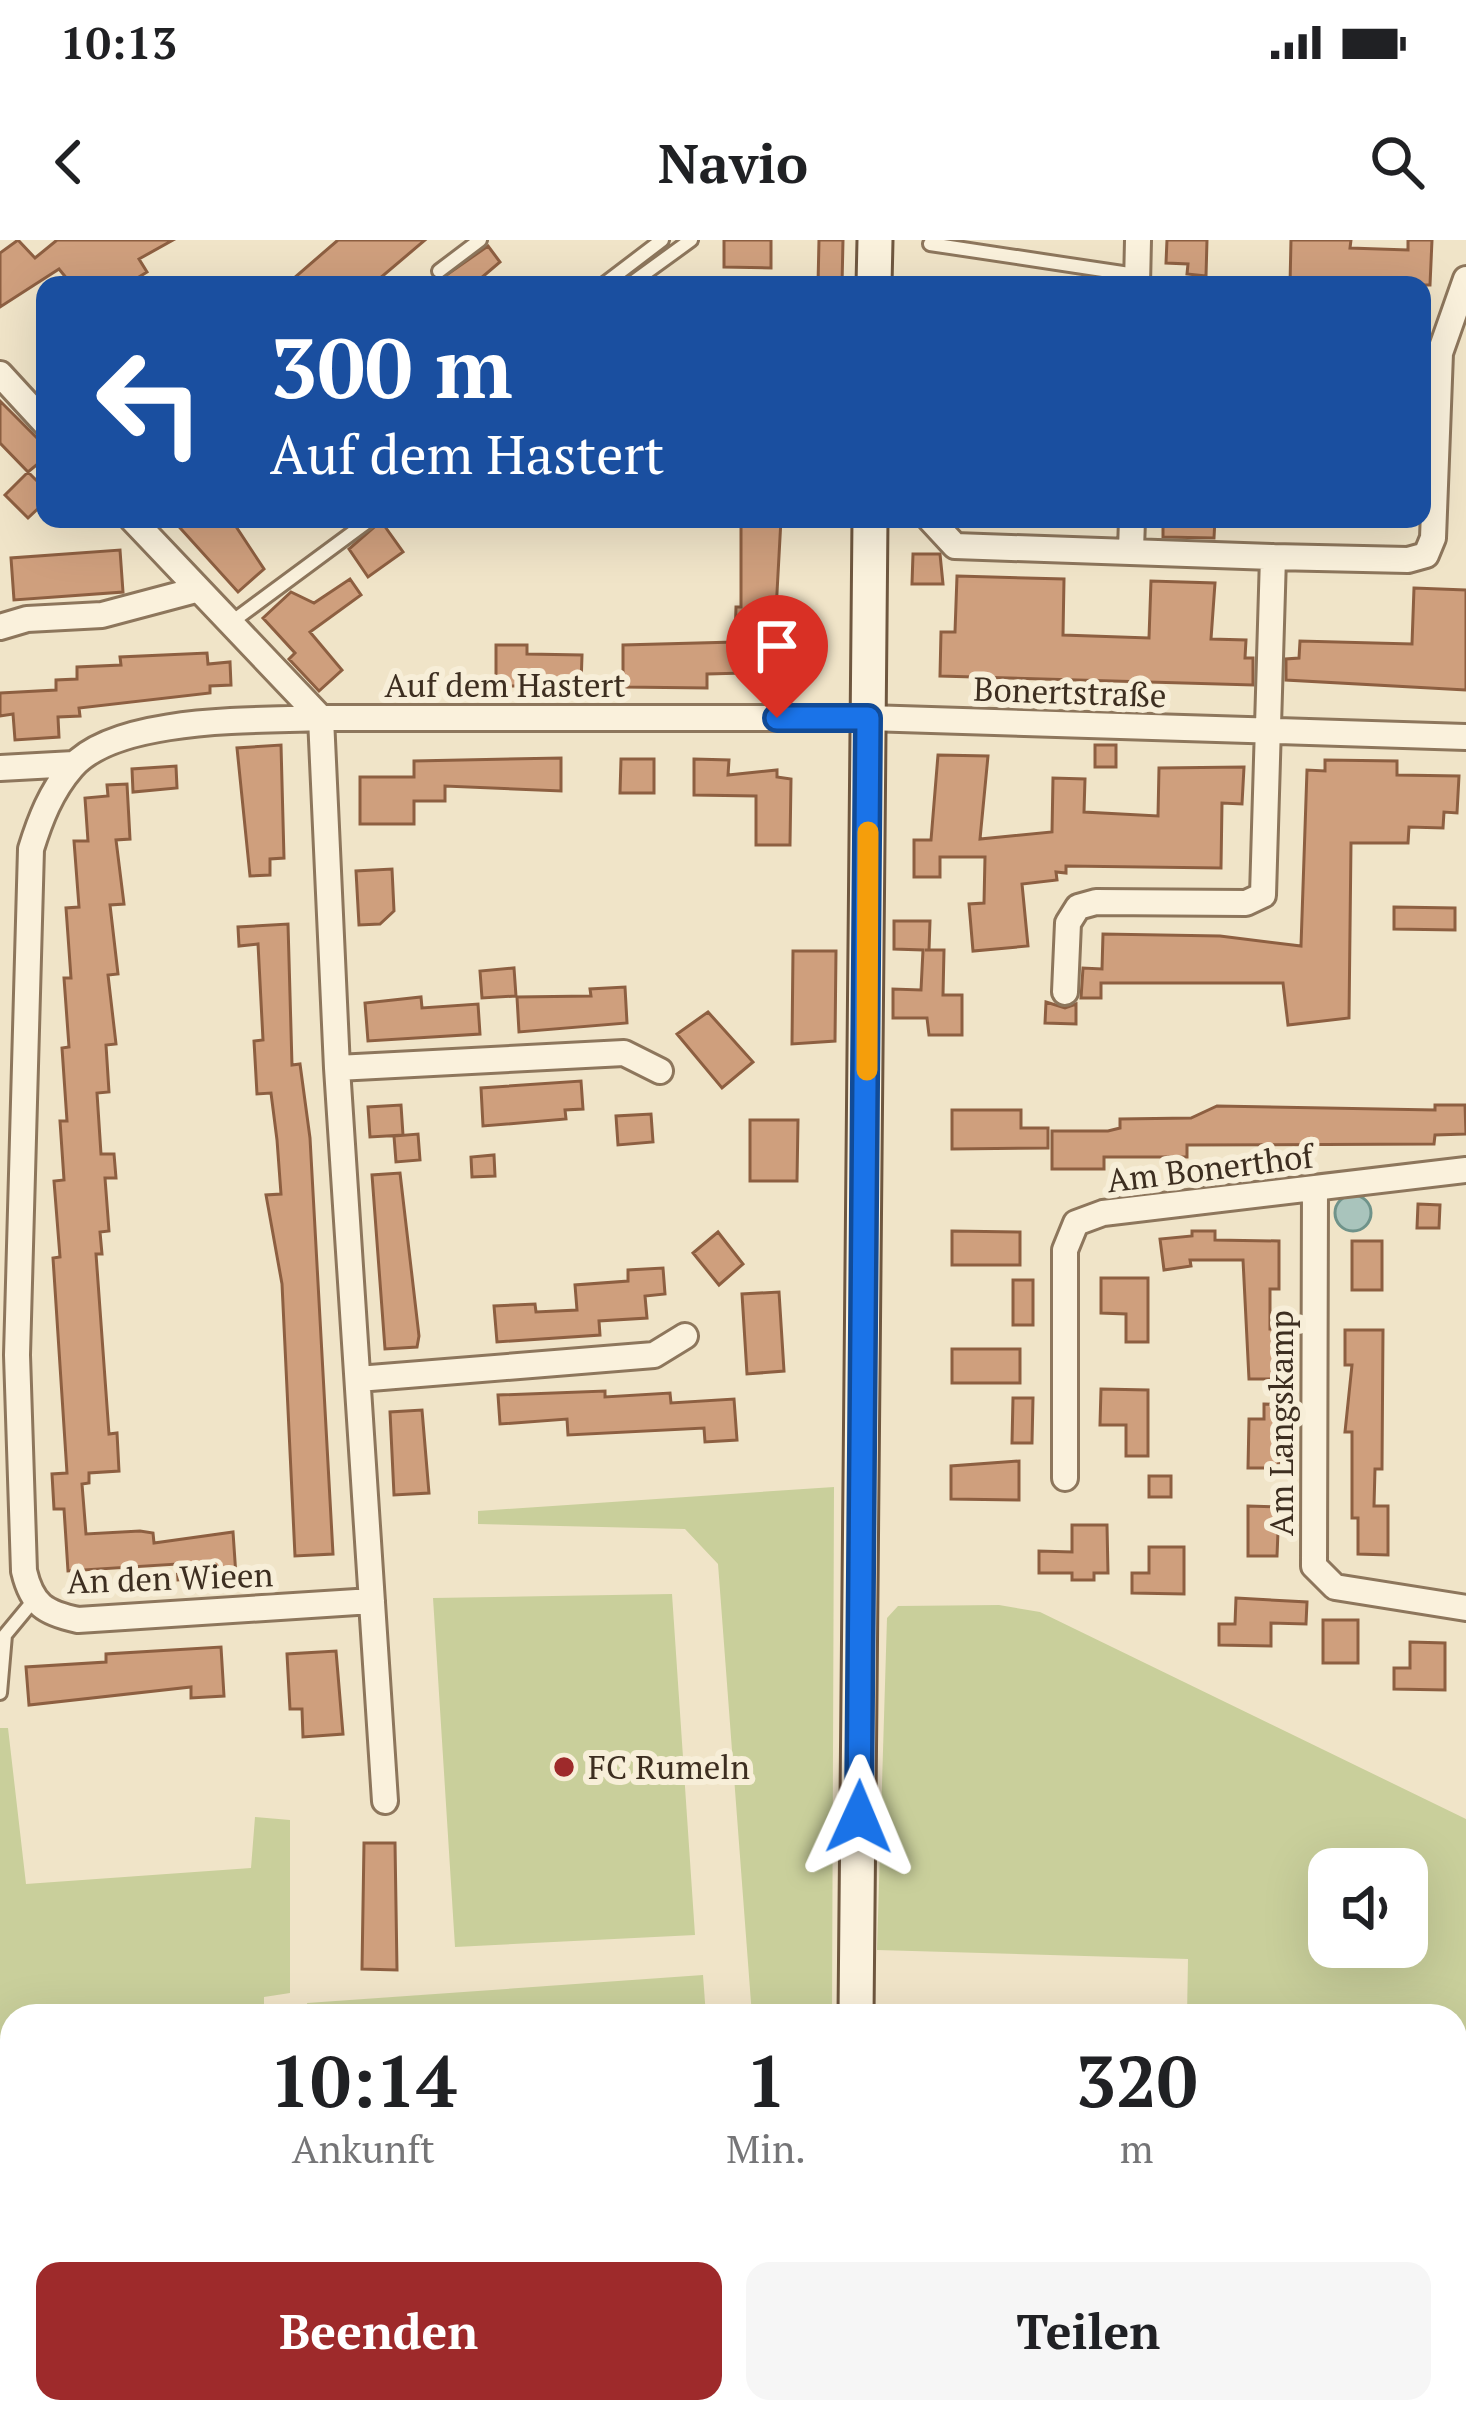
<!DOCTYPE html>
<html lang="de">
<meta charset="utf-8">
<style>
:root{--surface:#fff;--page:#f6f6f6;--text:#202124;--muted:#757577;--accent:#9e2a2b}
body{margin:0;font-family:"PT Serif",serif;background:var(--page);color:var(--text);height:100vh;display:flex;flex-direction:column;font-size:45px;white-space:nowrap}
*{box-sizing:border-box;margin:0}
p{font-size:39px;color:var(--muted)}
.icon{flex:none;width:66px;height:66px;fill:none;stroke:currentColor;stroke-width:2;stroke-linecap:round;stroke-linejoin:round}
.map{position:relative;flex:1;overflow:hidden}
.side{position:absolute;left:0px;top:1764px;width:1467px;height:420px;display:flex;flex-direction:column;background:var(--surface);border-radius:36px 36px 0 0;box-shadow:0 12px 48px #0002}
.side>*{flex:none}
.guide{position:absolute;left:36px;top:36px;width:1395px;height:252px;border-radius:24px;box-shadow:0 12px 48px #0002;background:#1a4fa0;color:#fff;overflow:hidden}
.controls{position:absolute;left:1308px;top:1608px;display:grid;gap:24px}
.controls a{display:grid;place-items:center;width:120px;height:120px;border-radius:24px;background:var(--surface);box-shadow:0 12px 48px #0002;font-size:60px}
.pin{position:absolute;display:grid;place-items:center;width:102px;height:102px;color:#fff;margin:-123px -51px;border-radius:50% 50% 50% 0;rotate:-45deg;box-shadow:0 0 12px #0007}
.pin .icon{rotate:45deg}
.me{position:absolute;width:132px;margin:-66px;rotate:1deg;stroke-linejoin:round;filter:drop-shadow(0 0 9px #0008)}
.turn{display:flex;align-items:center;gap:42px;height:252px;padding:0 36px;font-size:54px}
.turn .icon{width:156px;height:156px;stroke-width:2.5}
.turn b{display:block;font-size:84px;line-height:102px}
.eta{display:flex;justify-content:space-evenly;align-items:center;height:204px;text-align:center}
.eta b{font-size:72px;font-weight:700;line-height:84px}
.button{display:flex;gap:24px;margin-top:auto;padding:24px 36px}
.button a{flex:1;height:138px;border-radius:24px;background:var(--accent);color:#fff;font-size:48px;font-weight:700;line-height:138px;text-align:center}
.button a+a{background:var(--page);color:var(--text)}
.status{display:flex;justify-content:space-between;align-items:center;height:84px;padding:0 60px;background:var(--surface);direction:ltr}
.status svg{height:33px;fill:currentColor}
header{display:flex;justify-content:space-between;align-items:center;height:156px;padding:0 36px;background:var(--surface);font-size:54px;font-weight:700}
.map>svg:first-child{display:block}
</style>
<div class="status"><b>10:13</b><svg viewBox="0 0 49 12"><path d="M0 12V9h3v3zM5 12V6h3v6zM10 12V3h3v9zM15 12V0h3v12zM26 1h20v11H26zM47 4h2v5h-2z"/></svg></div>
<header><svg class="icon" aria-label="back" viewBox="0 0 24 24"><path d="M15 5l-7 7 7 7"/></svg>Navio<svg class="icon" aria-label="search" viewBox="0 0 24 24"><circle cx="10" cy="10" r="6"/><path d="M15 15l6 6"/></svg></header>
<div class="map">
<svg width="1466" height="2184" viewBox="0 0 1466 2184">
<rect width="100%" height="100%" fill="#f0e4c8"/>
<path fill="#c9cf9b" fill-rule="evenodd" d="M 834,1247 L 832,1776 L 752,1776 L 718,1324 L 685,1289 L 478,1284 L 478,1271 Z
M 672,1354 L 695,1695 L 455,1707 L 433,1358 Z
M 999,1365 L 1040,1372 L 1466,1579 L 1466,2184 L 1249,2184 L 1249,2172 L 1455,2172 L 1455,1776 L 1187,1776 L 1188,1719 L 877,1710 L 887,1378 L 898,1366 ZM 1329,1629 L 1407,1629 L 1407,1707 L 1329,1707 Z
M 0,1488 L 8,1488 L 26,1644 L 251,1628 L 255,1577 L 290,1580 L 290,1753 L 264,1757 L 264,1776 L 12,1776 L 12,2172 L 831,2172 L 831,2184 L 0,2184 Z
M 703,1735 L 706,1776 L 309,1776 L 307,1763 Z"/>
<path fill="#a9c4bc" stroke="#6f938a" stroke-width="3" d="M1335 973a18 18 0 1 1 36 0a18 18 0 1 1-36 0Z"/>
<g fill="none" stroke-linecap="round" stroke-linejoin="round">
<path stroke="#6f938a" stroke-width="8" d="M 1455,1987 L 1466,1985
M 509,2184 L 530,2172"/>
</g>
<path fill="#cf9f7d" stroke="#8d5f41" stroke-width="3" d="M 18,0 L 35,18 L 57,0 L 173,0 L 139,19 L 147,32 L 126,45 L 72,45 L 59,29 L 0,67 L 0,13 Z
M 338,0 L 425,0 L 372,45 L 286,45 Z
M 724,0 L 771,0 L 771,28 L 724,27 Z
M 819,0 L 843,0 L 842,45 L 818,45 Z
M 1167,0 L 1207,0 L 1206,36 L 1187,34 L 1188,24 L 1166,23 Z
M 1291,0 L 1351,0 L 1350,8 L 1408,10 L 1408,0 L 1432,0 L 1430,45 L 1290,45 Z
M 488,6 L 500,22 L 473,45 L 432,45 Z
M 0,161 L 45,206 L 45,218 L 28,232 L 0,203 Z
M 28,232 L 45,249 L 45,262 L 28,278 L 5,255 Z
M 172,279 L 231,279 L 264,329 L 238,352 Z
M 741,279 L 781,279 L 774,408 L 785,408 L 785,419 L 794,419 L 794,448 L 759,448 L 745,433 L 707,434 L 707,448 L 623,447 L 623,405 L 735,402 L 736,367 L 741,367 Z
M 1163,279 L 1215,279 L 1214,298 L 1163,297 Z
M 381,281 L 403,312 L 368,337 L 349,309 Z
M 120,310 L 123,352 L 14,360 L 11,318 Z
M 913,314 L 940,314 L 943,344 L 912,344 Z
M 957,336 L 1064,339 L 1063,395 L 1149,398 L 1151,341 L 1215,343 L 1211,399 L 1246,400 L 1245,418 L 1253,418 L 1253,445 L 940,436 L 941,392 L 955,392 Z
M 350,339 L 361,355 L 310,392 L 342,430 L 319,451 L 289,419 L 295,413 L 263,378 L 291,352 L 314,363 Z
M 1414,348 L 1466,350 L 1466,450 L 1286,440 L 1286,419 L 1299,418 L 1300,401 L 1412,404 Z
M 496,405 L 527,405 L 527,414 L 582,415 L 581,446 L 496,446 Z
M 207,413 L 208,424 L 230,422 L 231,445 L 210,446 L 210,453 L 79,468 L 80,476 L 58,477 L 59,497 L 15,500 L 13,474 L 0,476 L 0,453 L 56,450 L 56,440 L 77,439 L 77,427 L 121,425 L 120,417 Z
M 281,505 L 284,618 L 270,619 L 270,635 L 250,636 L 237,508 Z
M 1095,505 L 1116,505 L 1116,527 L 1095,527 Z
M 938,515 L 988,516 L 980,599 L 1052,592 L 1053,538 L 1085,539 L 1084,572 L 1158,576 L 1159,528 L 1244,527 L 1242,564 L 1222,563 L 1221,628 L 1066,626 L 1066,633 L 1056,632 L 1057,640 L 1022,644 L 1028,706 L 973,711 L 969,664 L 984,663 L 985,617 L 940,617 L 940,637 L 914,637 L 914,600 L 931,600 Z
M 561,518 L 561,551 L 445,546 L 445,561 L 414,561 L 414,584 L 360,584 L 360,537 L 414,537 L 414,521 Z
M 621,519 L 654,519 L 654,553 L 620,553 Z
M 694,519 L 729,520 L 728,535 L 777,530 L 777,537 L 791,539 L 790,605 L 756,605 L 756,556 L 694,555 Z
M 1325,520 L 1397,521 L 1397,535 L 1459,536 L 1457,573 L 1444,572 L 1443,588 L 1409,587 L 1408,603 L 1351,603 L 1349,778 L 1288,785 L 1283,743 L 1101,743 L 1101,758 L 1081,758 L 1083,728 L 1102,729 L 1103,694 L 1220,696 L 1301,706 L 1307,530 L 1325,531 Z
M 176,526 L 177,548 L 133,552 L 132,529 Z
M 127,544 L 130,599 L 116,600 L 124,664 L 110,665 L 118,734 L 108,735 L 116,804 L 106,805 L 109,852 L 97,853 L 101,914 L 114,914 L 116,938 L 105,938 L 109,991 L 100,992 L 102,1014 L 96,1014 L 109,1194 L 117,1193 L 119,1231 L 89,1233 L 89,1243 L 82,1244 L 86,1294 L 140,1291 L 153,1293 L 154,1303 L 233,1292 L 236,1336 L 178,1340 L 177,1324 L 68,1331 L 64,1269 L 54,1269 L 52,1234 L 67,1233 L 53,1018 L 60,1017 L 54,941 L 64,940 L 60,881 L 67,881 L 62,808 L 69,807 L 64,738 L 71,738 L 66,668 L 79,667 L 74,601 L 88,601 L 85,558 L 108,556 L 107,545 Z
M 392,629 L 394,671 L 380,684 L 359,685 L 356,631 Z
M 1394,667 L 1455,668 L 1455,690 L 1394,689 Z
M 894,681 L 930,681 L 929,710 L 925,710 L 944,710 L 943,755 L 962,755 L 962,795 L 929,795 L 927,778 L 893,778 L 893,749 L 921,750 L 923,710 L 894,709 Z
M 288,684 L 292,825 L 300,824 L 310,898 L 333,1314 L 295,1316 L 282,1044 L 266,955 L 281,954 L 277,900 L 271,853 L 257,854 L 254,801 L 263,800 L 258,704 L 239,706 L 238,687 Z
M 793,711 L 836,711 L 835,801 L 792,804 Z
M 514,728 L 516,756 L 482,758 L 480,731 Z
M 625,747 L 627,783 L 519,792 L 517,757 L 591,756 L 590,749 Z
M 421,757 L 422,768 L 478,764 L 480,794 L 368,801 L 365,763 Z
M 1046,762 L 1065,768 L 1076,764 L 1076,784 L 1045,783 Z
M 708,772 L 753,822 L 722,848 L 677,794 Z
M 581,841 L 583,869 L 565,870 L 566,879 L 483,886 L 481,848 Z
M 401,865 L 403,895 L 370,897 L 368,867 Z
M 1435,865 L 1465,865 L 1466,894 L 1435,895 L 1434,904 L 1187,905 L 1187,917 L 1104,917 L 1104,929 L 1052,929 L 1052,891 L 1108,891 L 1120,888 L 1120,879 L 1191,878 L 1217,866 L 1435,870 Z
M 952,870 L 1021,870 L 1021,888 L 1048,888 L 1048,908 L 952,909 Z
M 651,874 L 653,902 L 618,905 L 616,876 Z
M 750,880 L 798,880 L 797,941 L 750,941 Z
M 418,894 L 420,920 L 396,922 L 394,896 Z
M 494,915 L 495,936 L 472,937 L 471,917 Z
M 400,933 L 419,1096 L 417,1107 L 385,1109 L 372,935 Z
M 1418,964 L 1440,965 L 1439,988 L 1417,988 Z
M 952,991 L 1020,992 L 1020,1025 L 952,1025 Z
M 1192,991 L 1215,991 L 1215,1000 L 1279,1001 L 1279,1049 L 1270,1049 L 1270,1089 L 1278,1089 L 1278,1139 L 1249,1139 L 1243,1020 L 1190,1020 L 1191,1026 L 1164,1030 L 1160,999 L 1192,996 Z
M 718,992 L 743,1024 L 719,1045 L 693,1013 Z
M 1352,1001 L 1382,1001 L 1382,1050 L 1352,1050 Z
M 663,1028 L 665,1054 L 645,1056 L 647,1078 L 599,1081 L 600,1095 L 497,1102 L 494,1066 L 535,1064 L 536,1072 L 577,1070 L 575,1045 L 628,1041 L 628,1030 Z
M 1101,1038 L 1148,1038 L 1148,1102 L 1126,1102 L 1126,1074 L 1101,1073 Z
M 1013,1040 L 1033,1040 L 1033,1085 L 1013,1085 Z
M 779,1052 L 784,1131 L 747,1134 L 742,1054 Z
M 1345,1090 L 1383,1090 L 1382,1229 L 1375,1229 L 1374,1266 L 1388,1266 L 1388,1315 L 1358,1314 L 1358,1278 L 1352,1278 L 1352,1192 L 1345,1192 L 1352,1125 L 1345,1125 Z
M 952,1109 L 1020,1109 L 1020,1143 L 952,1143 Z
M 1101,1149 L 1148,1150 L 1148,1216 L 1126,1216 L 1126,1185 L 1100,1185 Z
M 605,1151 L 605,1157 L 670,1153 L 671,1163 L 734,1159 L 737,1200 L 705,1202 L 704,1188 L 568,1195 L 567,1179 L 500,1184 L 498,1155 Z
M 1013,1158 L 1033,1158 L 1032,1203 L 1012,1203 Z
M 1264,1164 L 1286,1165 L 1278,1228 L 1248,1228 L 1249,1179 L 1264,1179 Z
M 422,1170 L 429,1253 L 394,1255 L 390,1172 Z
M 1019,1221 L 1019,1260 L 951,1259 L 951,1226 Z
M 1149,1236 L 1171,1236 L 1171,1257 L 1149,1257 Z
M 1248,1266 L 1279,1267 L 1277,1316 L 1248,1316 Z
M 1072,1285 L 1107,1285 L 1108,1333 L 1094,1333 L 1094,1340 L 1072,1340 L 1072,1333 L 1039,1333 L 1039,1311 L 1072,1312 Z
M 1149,1307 L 1184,1307 L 1184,1354 L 1132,1353 L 1132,1333 L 1149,1333 Z
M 1236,1358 L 1307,1362 L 1306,1384 L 1271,1383 L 1271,1406 L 1219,1405 L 1219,1384 L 1235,1384 Z
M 1323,1380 L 1358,1380 L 1358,1423 L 1323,1423 Z
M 1410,1402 L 1445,1403 L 1445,1450 L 1394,1449 L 1394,1428 L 1410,1428 Z
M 221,1407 L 224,1456 L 191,1458 L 191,1447 L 29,1465 L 26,1427 L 106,1422 L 106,1414 Z
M 336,1411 L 343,1494 L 303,1497 L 302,1469 L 290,1469 L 287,1414 Z
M 364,1603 L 395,1603 L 397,1730 L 362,1729 Z"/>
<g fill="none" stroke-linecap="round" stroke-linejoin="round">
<defs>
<path id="service" d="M 930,4 L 1136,35
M 439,31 L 480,0
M 603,45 L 662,0
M 629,45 L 691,0
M 229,384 L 371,279
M 0,1453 L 5,1395 L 34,1360"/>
<path id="minor" d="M 1137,45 L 1138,0
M 0,134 L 45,183
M 132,279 L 321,478 L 868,478 L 1466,497
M 930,279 L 955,306 L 1273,317
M 1131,310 L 1132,279
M 0,387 L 27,379 L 102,375 L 196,350
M 0,528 L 74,524
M 1065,752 L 1068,683 L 1078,667 L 1096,662 L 1246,663 L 1263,655 L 1273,317 L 1408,320 L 1426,315 L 1433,298 L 1440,113 L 1466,39
M 337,828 L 624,813 L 660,831
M 1315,948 L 1314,1326 L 1335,1347 L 1466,1368
M 358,1139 L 654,1115 L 685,1096
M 1065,1238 L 1065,1010 L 1076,983 L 1103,973 L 1466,930
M 372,1361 L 78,1380 C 45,1373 32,1365 24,1331 L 17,1115 L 31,609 C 40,580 51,551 72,527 C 117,476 257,481 321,478 L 337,828 L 385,1561"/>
<path id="secondary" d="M 874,45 L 875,0
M 856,1776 L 870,279
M 847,2184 L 848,2172"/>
</defs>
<use href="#service" stroke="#8d765c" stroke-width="18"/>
<use href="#minor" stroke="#8d765c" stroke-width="30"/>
<use href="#secondary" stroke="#6f573f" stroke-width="39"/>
<use href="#service" stroke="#faf1dc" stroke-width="12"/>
<use href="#minor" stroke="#faf1dc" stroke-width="24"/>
<use href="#secondary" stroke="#faf1dc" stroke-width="33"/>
</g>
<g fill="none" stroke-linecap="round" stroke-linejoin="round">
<defs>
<path id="route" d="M 777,478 L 868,478 L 859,1577"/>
</defs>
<use href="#route" stroke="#114b97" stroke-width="30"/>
<use href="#route" stroke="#1a73e8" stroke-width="21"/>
<path stroke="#f59e0b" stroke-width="21" d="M 867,830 L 868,592"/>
</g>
<circle fill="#9e2a2b" stroke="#f7eed8" stroke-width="4.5" cx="564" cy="1527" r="12"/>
<g text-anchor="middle" stroke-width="12" stroke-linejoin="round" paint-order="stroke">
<g font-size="33" fill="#3d2e20" stroke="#f7eed8">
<text x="505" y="457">Auf dem Hastert</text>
<text transform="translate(1070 452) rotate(2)" y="12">Bonertstraße</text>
<text transform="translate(1210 928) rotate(-7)" y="12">Am Bonerthof</text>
<text transform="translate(1281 1183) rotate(-90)" y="12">Am Langskamp</text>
<text transform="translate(170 1338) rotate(-2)" y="12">An den Wieen</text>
</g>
<g font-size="33" fill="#3d2e20" stroke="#f7eed8" text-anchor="start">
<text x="588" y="1539">FC Rumeln</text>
</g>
</g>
</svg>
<div class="controls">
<a><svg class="icon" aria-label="sound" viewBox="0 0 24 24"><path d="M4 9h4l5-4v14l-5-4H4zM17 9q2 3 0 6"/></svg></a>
</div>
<div class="pin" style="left:777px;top:478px;background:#d93025"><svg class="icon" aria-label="arrive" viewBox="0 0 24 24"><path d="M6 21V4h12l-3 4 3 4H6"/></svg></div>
<svg class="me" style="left:859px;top:1577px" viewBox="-20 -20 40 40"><path d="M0-17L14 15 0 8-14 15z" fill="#1a73e8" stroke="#fff" stroke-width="4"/></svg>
<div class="guide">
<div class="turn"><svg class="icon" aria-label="left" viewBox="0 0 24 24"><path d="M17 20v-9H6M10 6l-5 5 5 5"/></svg><div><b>300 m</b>Auf dem Hastert</div></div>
</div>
<section class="side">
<div class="eta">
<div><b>10:14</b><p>Ankunft</p></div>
<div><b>1</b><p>Min.</p></div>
<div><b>320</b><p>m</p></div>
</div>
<div class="button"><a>Beenden</a><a>Teilen</a></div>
</section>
</div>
